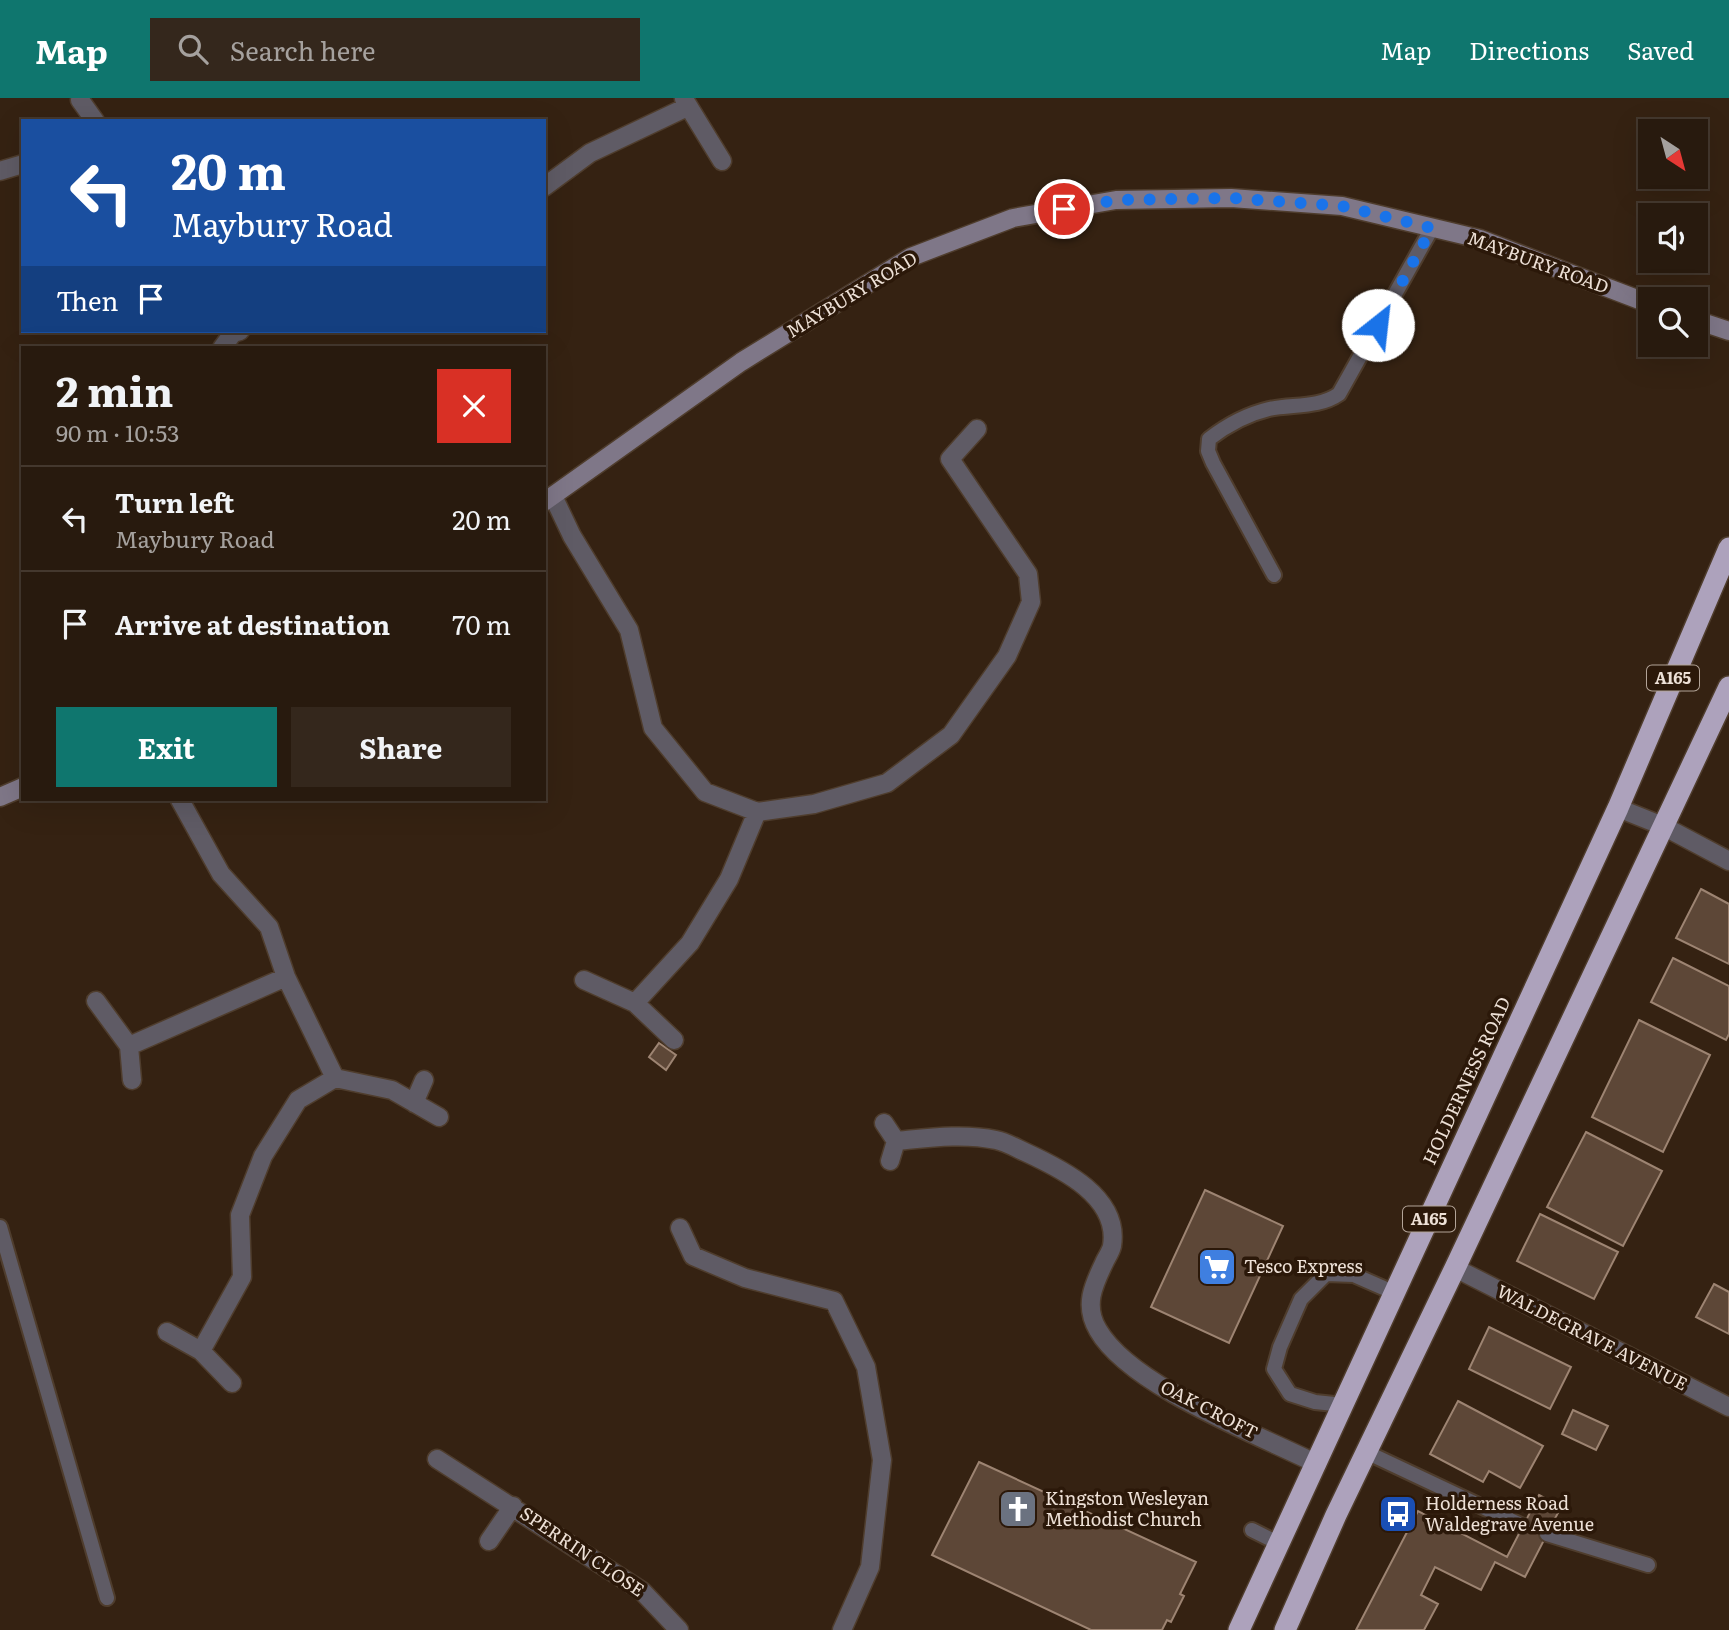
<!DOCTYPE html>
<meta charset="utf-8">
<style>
:root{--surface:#281a0e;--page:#34271c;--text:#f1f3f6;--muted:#a5a19e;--line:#44382e;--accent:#0f766e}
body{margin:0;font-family:Literata,serif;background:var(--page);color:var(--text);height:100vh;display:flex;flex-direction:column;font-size:26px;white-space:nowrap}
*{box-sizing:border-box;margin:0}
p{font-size:23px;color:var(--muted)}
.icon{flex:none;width:38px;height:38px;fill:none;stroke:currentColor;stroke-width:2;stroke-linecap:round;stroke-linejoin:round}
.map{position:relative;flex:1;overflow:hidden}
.details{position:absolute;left:21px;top:248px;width:525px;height:455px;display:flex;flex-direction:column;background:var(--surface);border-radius:0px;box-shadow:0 7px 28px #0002,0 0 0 2px var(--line)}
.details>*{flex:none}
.guide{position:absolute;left:21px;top:21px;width:525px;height:214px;border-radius:0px;box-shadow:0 7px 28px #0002,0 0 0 2px var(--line);background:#1a4fa0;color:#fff;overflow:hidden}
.needle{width:46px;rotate:144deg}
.fabs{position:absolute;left:1638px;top:21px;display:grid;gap:14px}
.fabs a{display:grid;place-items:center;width:70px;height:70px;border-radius:0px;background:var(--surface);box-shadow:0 7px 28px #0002,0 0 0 2px var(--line);font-size:35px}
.pin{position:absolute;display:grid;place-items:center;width:60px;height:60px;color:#fff;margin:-30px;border:4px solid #fff;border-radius:50%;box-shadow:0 2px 7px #0007}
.me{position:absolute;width:77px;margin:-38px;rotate:29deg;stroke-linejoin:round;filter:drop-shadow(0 0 5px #0008)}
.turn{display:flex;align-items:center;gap:24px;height:147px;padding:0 35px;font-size:32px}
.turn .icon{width:91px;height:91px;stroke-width:2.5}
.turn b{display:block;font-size:49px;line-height:60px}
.then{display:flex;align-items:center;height:66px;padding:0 35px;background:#0003;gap:14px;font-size:26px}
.round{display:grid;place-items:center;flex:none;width:74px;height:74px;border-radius:0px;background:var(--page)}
.overview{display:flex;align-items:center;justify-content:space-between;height:119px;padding:0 35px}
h1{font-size:42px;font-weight:700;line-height:52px}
.button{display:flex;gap:14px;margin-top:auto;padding:14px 35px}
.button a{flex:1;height:80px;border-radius:0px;background:var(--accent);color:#fff;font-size:28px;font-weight:700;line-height:80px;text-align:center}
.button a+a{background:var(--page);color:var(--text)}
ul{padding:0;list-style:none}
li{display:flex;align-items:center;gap:21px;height:105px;padding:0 35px;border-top:2px solid var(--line)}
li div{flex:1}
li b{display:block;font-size:26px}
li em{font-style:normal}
header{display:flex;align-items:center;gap:42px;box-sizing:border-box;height:98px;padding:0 35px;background:var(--accent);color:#fff}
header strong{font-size:33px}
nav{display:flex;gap:38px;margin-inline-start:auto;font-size:24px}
.search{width:490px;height:63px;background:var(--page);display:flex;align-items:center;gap:18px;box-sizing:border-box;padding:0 24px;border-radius:0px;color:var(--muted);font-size:26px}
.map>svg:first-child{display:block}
</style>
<header>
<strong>Map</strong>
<div class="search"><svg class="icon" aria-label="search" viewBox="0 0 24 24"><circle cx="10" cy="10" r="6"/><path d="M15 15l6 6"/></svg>Search here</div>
<nav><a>Map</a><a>Directions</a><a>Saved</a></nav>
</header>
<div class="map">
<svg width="1729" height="1532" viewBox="0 0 1729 1532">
<rect width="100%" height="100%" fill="#352212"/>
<path fill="#5d4737" stroke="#9d8472" stroke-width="2" d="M 1701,791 L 1729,806 L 1729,866 L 1676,840 Z
M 1673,860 L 1729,888 L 1729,936 L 1726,942 L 1651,904 Z
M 1639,922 L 1710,957 L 1663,1054 L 1592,1019 Z
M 659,945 L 676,957 L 666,972 L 649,959 Z
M 1586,1034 L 1662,1073 L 1623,1148 L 1547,1109 Z
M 1205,1092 L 1283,1128 L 1229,1245 L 1151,1209 Z
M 1540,1116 L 1618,1154 L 1594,1201 L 1517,1163 Z
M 1714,1186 L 1729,1194 L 1729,1236 L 1696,1219 Z
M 1489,1229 L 1571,1269 L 1550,1311 L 1469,1271 Z
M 1458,1303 L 1543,1348 L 1520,1390 L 1489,1373 L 1483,1384 L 1430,1356 Z
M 1573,1312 L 1608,1328 L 1596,1352 L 1562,1336 Z
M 979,1364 L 1196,1464 L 1180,1496 L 1184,1498 L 1171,1524 L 1167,1522 L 1162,1532 L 1091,1532 L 932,1457 Z
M 1539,1397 L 1561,1409 L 1525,1479 L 1495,1464 L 1481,1492 L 1435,1469 L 1421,1497 L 1438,1506 L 1424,1532 L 1356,1532 L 1418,1413 L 1507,1459 Z"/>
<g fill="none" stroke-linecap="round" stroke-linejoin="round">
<defs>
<path id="lane" d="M 1274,477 L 1213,365 L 1208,353 L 1209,341 C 1227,327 1248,316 1269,311 C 1293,306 1319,310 1339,296 L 1432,130
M 0,1129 L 107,1500
M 1344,1307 L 1315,1304 L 1290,1296 L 1274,1271 L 1280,1249 L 1301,1201 L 1326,1176 L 1354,1177 L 1395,1195
M 1366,1354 L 1523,1428
M 1252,1432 L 1280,1446
M 1547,1436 L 1648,1467"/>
<path id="street" d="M 684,1 L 722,63
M 80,2 L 95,23
M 0,73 L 23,66
M 544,89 L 590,55 L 687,9
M 222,250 L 233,235 L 240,233
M 553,398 L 572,438 L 629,532 L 653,630 L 705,694 L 757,714 L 814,706 L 887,685 L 951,637 L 1007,558 L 1031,504 L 1028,476 L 950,361 L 977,331
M 180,702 L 221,776 L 269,829 L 286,879 L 335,980
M 1618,710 L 1663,728 L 1729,763
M 584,882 L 635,905 L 674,942
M 96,903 L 129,948 L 132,982
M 635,905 L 690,845 L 729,781 L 757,714
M 129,948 L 286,879
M 414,1005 L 424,982
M 884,1025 L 896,1043 L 890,1063
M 896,1043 C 928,1040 963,1035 996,1042 C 1006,1044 1016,1050 1025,1054 C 1062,1071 1120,1099 1112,1148 C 1111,1153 1107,1159 1105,1163 C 1094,1186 1083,1207 1098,1232 C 1130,1288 1259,1337 1317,1366
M 680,1130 L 693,1158 L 745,1180 L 834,1203 L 866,1269 L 882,1362 L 870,1469 L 842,1532
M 1455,1170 L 1729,1309
M 167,1234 L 201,1253 L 232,1285
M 201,1253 L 242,1179 L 240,1117 L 263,1058 L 298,1002 L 335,980 L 392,992 L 439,1019
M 437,1361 L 642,1493 L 679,1532
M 489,1443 L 513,1408"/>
<path id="secondary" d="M 1696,222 L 1729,233
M 544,404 L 741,264 L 911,159 L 1013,120 L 1116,102 L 1231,100 L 1342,108 L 1480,141 L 1650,206
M 0,699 L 23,689"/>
<path id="highway" d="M 1239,1532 L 1618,710 L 1729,450
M 1285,1532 L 1336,1417 L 1455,1170 L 1729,589"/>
</defs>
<use href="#lane" stroke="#4f3d2d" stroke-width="18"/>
<use href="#street" stroke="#4f3d2d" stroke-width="21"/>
<use href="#secondary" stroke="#4f3d2d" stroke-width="21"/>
<use href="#highway" stroke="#4f3d2d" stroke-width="24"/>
<use href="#lane" stroke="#5f5b65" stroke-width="14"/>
<use href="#street" stroke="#5f5b65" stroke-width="18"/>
<use href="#secondary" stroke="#7f7788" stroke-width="18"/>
<use href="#highway" stroke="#ada2bc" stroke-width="21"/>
</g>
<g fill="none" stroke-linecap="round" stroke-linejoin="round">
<path stroke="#1a73e8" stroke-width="12" stroke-dasharray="0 21.6" d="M 1064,111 L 1116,102 L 1231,100 L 1342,108 L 1432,130 L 1378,227"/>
</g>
<defs>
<symbol id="supermarket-square" viewBox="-11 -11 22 22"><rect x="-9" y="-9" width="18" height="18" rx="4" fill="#3f7fe0" stroke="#2b1809"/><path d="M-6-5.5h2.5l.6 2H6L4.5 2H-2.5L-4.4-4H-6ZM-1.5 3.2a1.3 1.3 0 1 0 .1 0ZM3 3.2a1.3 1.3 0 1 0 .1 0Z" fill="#fff"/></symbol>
<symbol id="church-square" viewBox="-11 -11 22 22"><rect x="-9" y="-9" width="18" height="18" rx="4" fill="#6b7280" stroke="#2b1809"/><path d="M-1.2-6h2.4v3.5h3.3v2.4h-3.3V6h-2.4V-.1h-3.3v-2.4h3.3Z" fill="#fff"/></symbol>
<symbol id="bus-square" viewBox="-11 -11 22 22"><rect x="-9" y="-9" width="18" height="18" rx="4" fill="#1a4fb4" stroke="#2b1809"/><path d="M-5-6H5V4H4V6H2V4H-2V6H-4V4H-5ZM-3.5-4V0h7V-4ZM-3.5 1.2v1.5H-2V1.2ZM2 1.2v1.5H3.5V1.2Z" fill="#fff"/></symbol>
</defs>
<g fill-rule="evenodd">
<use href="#supermarket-square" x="1195" y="1147" width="44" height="44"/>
<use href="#church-square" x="996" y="1389" width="44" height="44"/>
<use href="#bus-square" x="1376" y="1394" width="44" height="44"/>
</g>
<g text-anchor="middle" stroke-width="7" stroke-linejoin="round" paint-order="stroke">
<g fill="#2b1809" stroke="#b3a498" stroke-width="2">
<rect x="1647" y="567.5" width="52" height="25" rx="5"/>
<rect x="1403" y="1108.5" width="52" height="25" rx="5"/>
</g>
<g font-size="16" font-weight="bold" fill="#ede0d6">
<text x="1673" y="586">A165</text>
<text x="1429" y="1127">A165</text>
</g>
<g font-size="18" fill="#ede0d6" stroke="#2b1809">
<text transform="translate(1538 165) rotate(20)" y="6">MAYBURY ROAD</text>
<text transform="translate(852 197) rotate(-31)" y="6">MAYBURY ROAD</text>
<text transform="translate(1467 983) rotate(-65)" y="6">HOLDERNESS ROAD</text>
<text transform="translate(1592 1240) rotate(27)" y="6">WALDEGRAVE AVENUE</text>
<text transform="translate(1209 1312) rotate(27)" y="6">OAK CROFT</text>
<text transform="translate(582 1454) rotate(34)" y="6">SPERRIN CLOSE</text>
</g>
<g font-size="18" fill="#ede0d6" stroke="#2b1809" text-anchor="start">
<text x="1244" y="1175">Tesco Express</text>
<text x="1045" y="1407">Kingston Wesleyan<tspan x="1045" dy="21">Methodist Church</tspan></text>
<text x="1425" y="1412">Holderness Road<tspan x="1425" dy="21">Waldegrave Avenue</tspan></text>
</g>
</g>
</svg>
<div class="fabs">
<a><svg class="needle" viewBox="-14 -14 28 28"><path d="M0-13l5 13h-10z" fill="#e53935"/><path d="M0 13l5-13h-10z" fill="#a5a19e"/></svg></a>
<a><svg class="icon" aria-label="sound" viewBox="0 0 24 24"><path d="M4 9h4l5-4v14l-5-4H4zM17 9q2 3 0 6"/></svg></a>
<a><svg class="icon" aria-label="search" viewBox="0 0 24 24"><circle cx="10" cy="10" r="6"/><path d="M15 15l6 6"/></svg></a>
</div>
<div class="pin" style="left:1064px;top:111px;background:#d93025"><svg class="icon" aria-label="arrive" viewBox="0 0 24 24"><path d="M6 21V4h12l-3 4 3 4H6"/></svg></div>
<svg class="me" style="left:1378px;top:227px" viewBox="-20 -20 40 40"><circle r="19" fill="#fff"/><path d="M0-13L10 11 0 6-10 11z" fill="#1a73e8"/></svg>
<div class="guide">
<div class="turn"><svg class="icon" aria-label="left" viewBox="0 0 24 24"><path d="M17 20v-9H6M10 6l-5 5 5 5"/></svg><div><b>20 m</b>Maybury Road</div></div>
<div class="then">Then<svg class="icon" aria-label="arrive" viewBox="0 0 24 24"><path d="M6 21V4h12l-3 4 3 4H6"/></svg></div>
</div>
<section class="details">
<div class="overview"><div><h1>2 min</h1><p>90 m · 10:53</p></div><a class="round" style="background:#d93025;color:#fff"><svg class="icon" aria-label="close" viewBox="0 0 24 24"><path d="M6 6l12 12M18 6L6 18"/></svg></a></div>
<ul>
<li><svg class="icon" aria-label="left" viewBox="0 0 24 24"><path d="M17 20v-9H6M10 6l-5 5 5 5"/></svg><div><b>Turn left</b><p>Maybury Road</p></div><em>20 m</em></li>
<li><svg class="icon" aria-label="arrive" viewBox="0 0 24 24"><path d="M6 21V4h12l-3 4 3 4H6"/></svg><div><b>Arrive at destination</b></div><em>70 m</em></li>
</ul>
<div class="button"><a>Exit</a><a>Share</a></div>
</section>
</div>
